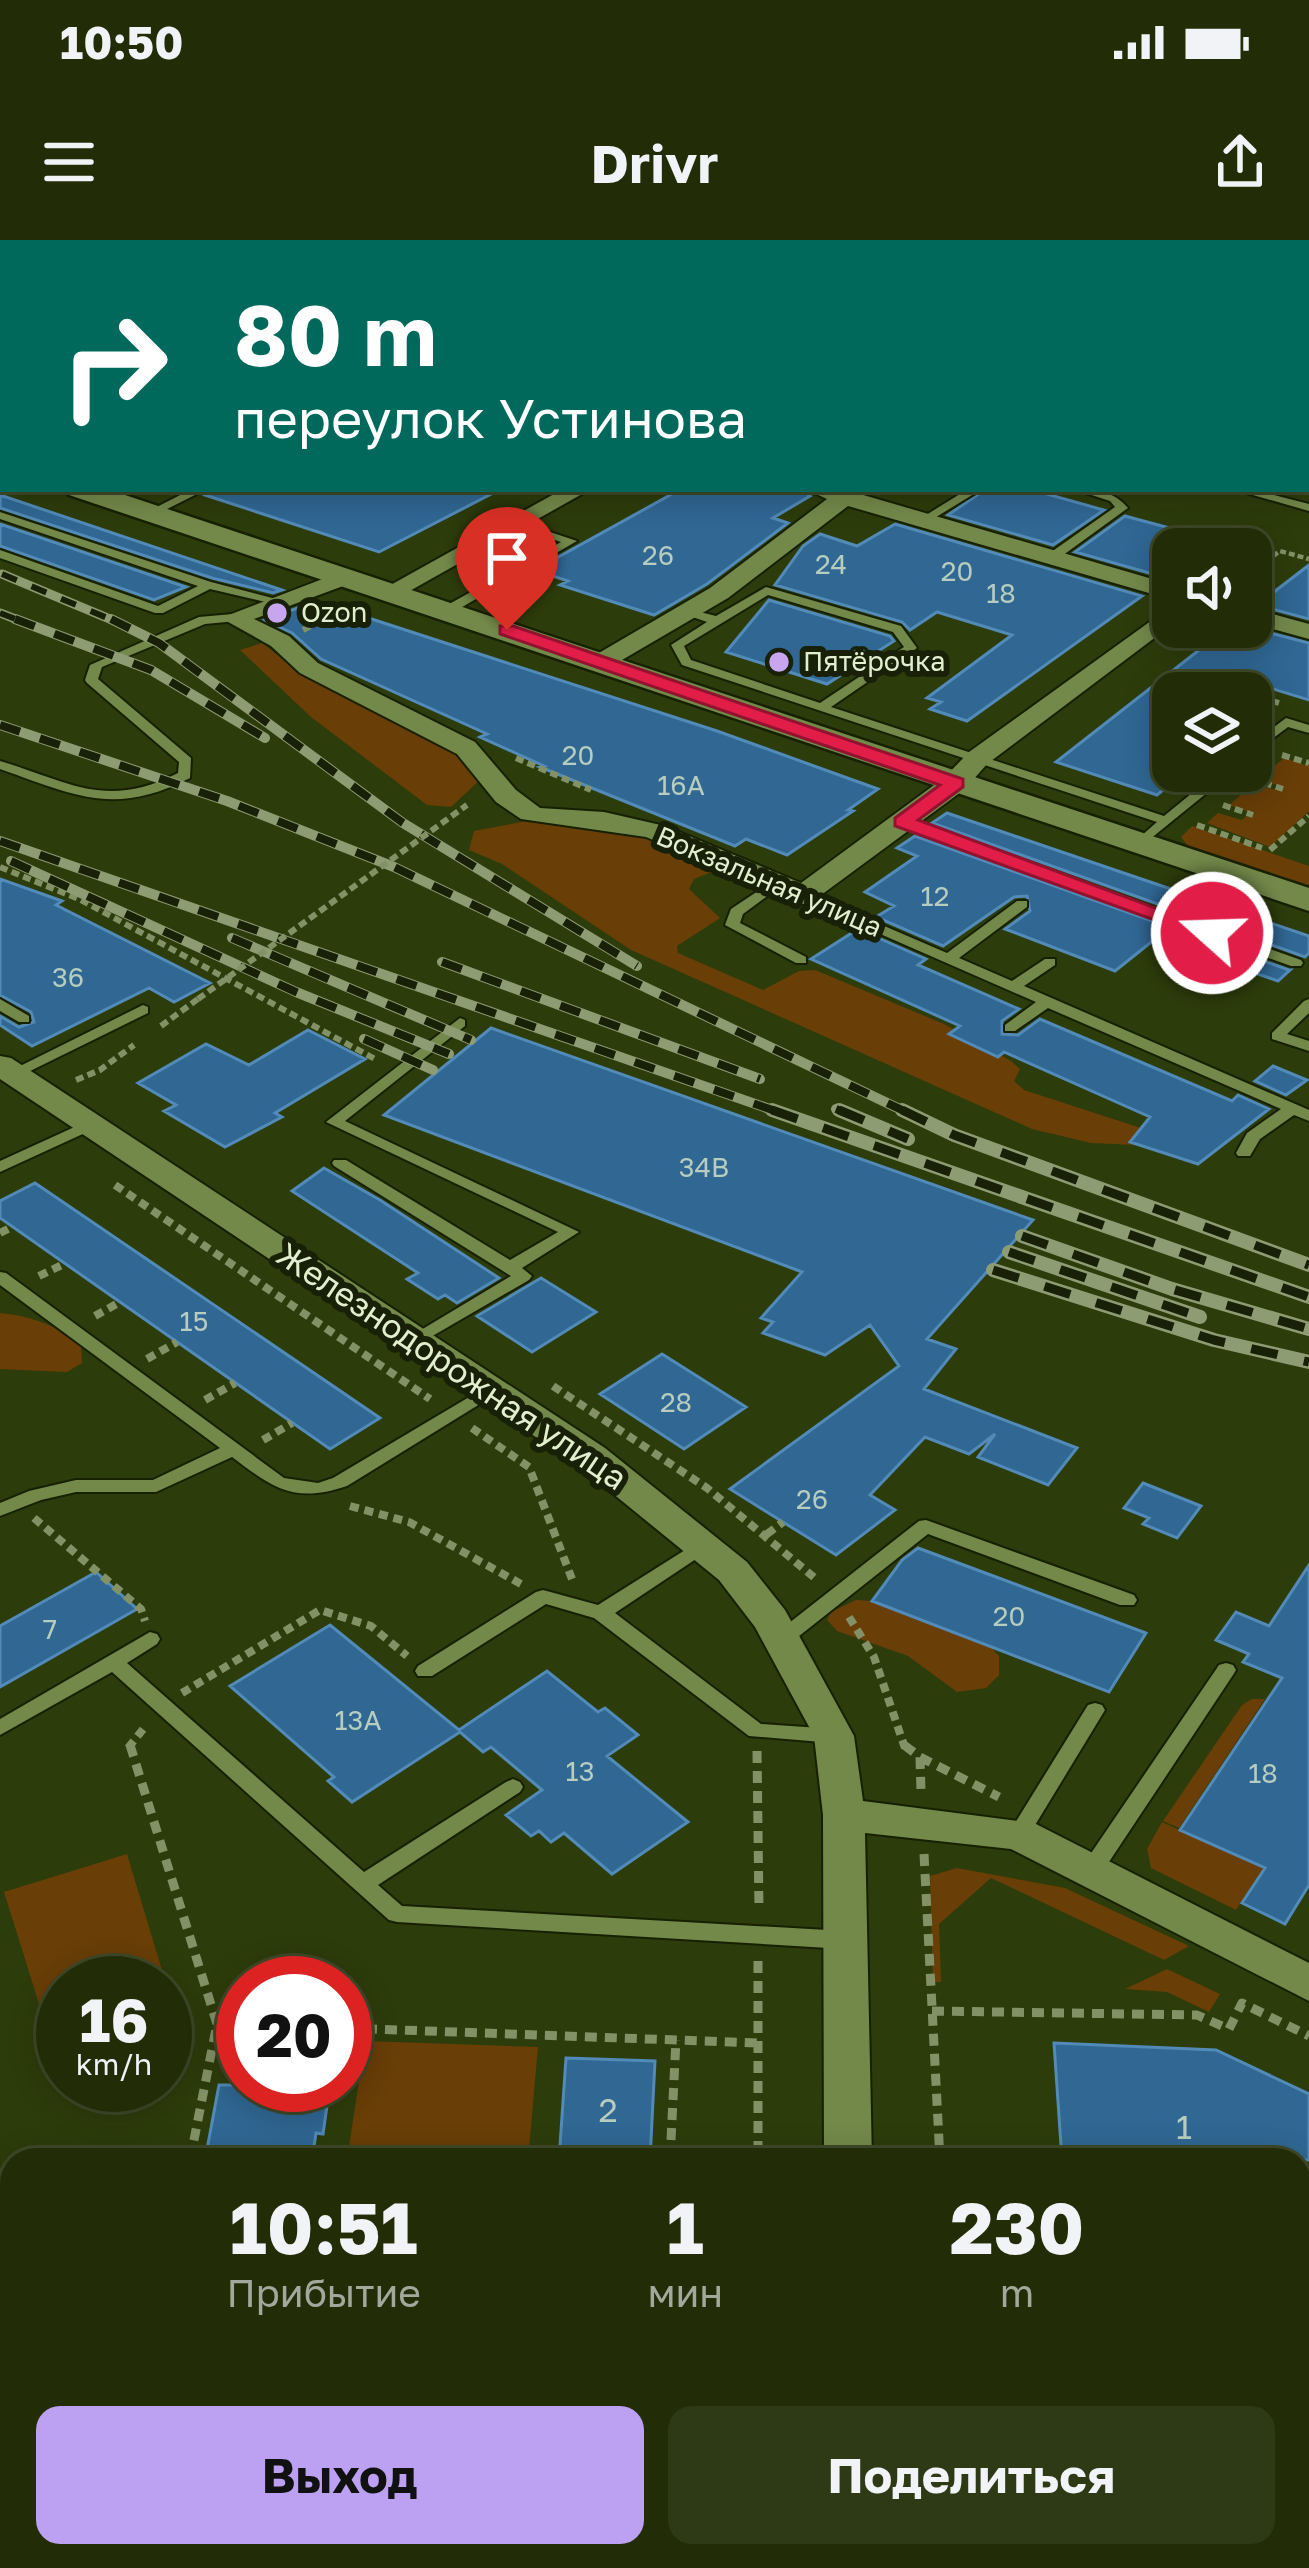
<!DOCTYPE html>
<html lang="ru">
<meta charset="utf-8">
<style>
:root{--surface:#222d08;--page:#2e3916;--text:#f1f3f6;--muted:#a2a89c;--line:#3f4929;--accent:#bca0f2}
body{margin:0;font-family:"Golos Text",sans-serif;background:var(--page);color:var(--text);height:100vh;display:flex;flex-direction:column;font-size:45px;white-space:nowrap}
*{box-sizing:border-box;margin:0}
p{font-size:39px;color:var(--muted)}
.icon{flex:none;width:66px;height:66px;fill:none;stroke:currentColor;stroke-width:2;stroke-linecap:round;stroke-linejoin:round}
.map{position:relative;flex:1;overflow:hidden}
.sheet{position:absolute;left:0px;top:1908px;width:1311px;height:420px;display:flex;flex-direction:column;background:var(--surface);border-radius:36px 36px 0 0;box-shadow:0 6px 30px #0003,0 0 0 3px var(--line)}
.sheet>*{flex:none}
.guide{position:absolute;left:0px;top:0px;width:1311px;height:252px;box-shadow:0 6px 30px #0003,0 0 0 3px var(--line);background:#00695c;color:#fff;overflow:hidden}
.buttons{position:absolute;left:1152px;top:288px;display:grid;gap:24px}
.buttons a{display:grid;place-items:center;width:120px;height:120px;border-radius:24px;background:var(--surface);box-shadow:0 6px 30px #0003,0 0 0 3px var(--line);font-size:60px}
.speed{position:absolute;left:36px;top:1716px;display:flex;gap:24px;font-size:60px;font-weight:700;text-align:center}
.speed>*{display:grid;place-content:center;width:156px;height:156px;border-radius:50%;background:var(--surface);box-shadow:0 6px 30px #0003,0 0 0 3px var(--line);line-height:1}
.speed small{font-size:30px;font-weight:400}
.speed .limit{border:18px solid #d22;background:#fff;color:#111}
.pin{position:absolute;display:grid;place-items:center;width:102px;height:102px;color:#fff;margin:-123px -51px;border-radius:50% 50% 50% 0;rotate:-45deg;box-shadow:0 0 12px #0007}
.pin .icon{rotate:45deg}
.me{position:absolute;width:132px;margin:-66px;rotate:290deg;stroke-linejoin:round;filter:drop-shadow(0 0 9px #0008)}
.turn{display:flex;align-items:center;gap:42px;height:252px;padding:0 36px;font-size:54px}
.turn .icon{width:156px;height:156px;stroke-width:2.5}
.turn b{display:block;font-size:84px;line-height:102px}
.eta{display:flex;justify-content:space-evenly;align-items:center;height:204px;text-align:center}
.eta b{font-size:72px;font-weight:700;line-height:84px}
.button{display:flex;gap:24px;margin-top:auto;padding:24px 36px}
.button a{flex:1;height:138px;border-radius:24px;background:var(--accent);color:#111;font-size:48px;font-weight:700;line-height:138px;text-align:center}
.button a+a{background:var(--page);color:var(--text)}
.status{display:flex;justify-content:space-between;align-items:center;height:84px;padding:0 60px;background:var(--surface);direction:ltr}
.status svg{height:33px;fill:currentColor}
header{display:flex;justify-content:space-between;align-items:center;height:156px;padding:0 36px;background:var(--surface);font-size:54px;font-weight:700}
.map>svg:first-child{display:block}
</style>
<div class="status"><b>10:50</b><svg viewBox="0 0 49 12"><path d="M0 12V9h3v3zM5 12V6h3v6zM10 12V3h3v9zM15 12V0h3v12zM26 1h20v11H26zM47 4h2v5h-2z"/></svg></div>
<header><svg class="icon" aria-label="menu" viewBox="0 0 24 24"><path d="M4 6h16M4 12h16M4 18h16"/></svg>Drivr<svg class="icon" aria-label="share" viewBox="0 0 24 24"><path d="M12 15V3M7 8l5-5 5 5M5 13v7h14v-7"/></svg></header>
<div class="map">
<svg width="1309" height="2328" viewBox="0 0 1309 2328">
<rect width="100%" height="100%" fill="#2d3c0b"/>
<path fill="#693e07" d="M 262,403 L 283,419 L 461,511 L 482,538 L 451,567 L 427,565 L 311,477 L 240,410 Z
M 1284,518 L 1305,525 L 1309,522 L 1309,571 L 1270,607 L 1207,583 L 1218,573 L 1242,580 L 1250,572 L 1229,565 L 1254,544 L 1276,550 L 1280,546 L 1259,539 Z
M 553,576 L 670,602 L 722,628 L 694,639 L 689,649 L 720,678 L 677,706 L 678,713 L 763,750 L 799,731 L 815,730 L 944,784 L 1011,821 L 1020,829 L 1014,841 L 1024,850 L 1144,889 L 1158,906 L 1091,903 L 1032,889 L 631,710 L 502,624 L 469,610 L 474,591 Z
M 1192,586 L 1309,626 L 1309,649 L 1191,610 L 1181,597 Z
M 0,1073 C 31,1076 57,1085 81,1106 L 82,1123 L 67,1132 L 0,1129 Z
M 856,1360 L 886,1362 L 988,1404 L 999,1416 L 999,1435 L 986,1448 L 957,1452 L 908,1416 L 837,1391 L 827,1380 L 831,1372 Z
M 1252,1459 L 1265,1459 L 1179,1588 L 1163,1581 L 1242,1465 Z
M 1162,1582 L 1263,1628 L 1236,1670 L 1151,1628 L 1147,1609 Z
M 127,1614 L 168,1750 L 165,1751 L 165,1743 L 63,1743 L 63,1797 L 51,1802 L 4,1652 Z
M 957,1628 L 1065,1648 L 1189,1706 L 1164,1720 L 991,1638 L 939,1684 L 941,1742 L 933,1742 L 930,1636 Z
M 1167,1729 L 1220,1754 L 1209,1772 L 1167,1752 L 1125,1749 Z
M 365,1801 L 538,1807 L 528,1920 L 347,1920 Z
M 285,2316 L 486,2316 L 485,2328 L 284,2328 Z"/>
<path fill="#306793" stroke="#528ab8" stroke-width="3" d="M 211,249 L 501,249 L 379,312 L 205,255 Z
M 681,249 L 801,249 L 810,256 L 773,278 L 788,283 L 707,344 L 654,375 L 560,345 L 568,341 L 535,330 Z
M 986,249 L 1029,249 L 1104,270 L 1053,305 L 948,275 Z
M 0,255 L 282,350 L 273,353 L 212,338 L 0,268 Z
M 1125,276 L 1181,291 L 1168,299 L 1173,301 L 1173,334 L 1167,338 L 1075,312 Z
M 0,284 L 186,347 L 154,360 L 0,306 Z
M 895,284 L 1142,356 L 967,481 L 930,469 L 941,462 L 927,458 L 1012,395 L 937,372 L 910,390 L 902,382 L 775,345 L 803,306 L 820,294 L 857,306 Z
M 1309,325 L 1309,379 L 1257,365 Z
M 769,360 L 890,396 L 894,401 L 827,444 L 726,412 Z
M 316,361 L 717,491 L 878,549 L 848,570 L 853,571 L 787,615 L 746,599 L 735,606 L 540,527 L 544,526 L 480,497 L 487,494 L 321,419 L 292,393 L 265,380 Z
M 1251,388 L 1309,403 L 1309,460 L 1244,440 L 1229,453 L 1173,453 L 1173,542 L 1157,555 L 1056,522 L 1208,403 L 1251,400 Z
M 947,573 L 1309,696 L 1309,713 L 1305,717 L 932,583 Z
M 915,596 L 1289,730 L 1290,730 L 1278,741 L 1155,699 L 1115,731 L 1005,689 L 1030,671 L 1027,656 L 1014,657 L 943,706 L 876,677 L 894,666 L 865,652 L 917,616 L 897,608 Z
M 0,639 L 62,661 L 56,665 L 210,743 L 174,762 L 149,748 L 32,806 L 0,785 L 0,776 L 19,787 L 34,782 L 31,772 L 0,755 Z
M 858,689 L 926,719 L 918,725 L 1019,769 L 1002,781 L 1002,794 L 1018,795 L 1040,779 L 1232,861 L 1238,855 L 1269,869 L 1198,924 L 1130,902 L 1150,877 L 1004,812 L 998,817 L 949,794 L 960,786 L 811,719 Z
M 491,788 L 1033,980 L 927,1099 L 956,1109 L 924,1149 L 1077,1208 L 1048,1245 L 978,1217 L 995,1194 L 969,1214 L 925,1197 L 870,1255 L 895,1270 L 836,1315 L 730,1249 L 899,1126 L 870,1085 L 825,1115 L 763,1093 L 773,1082 L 761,1078 L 802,1032 L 384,875 Z
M 308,790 L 365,819 L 275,873 L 282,877 L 225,907 L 164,871 L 176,865 L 138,843 L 206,804 L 249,825 Z
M 1273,826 L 1307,840 L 1286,855 L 1255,841 Z
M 324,928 L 380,960 L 499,1038 L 457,1063 L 445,1055 L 438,1059 L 407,1039 L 418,1033 L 292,951 Z
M 35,943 L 380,1178 L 330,1209 L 0,978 L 0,961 Z
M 541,1038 L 596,1072 L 532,1112 L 477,1076 Z
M 662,1114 L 746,1167 L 684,1209 L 600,1154 Z
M 1143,1243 L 1201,1266 L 1177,1298 L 1143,1284 L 1149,1278 L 1124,1268 Z
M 918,1308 L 988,1334 L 1146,1393 L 1109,1452 L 872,1361 L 902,1320 Z
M 1309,1325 L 1309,1645 L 1285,1684 L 1242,1663 L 1265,1628 L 1180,1590 L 1282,1438 L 1243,1422 L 1249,1414 L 1216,1400 L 1236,1372 L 1269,1386 Z
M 96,1332 L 137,1369 L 0,1447 L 0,1386 Z
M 330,1385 L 459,1490 L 547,1431 L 598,1472 L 605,1468 L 638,1495 L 607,1516 L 688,1582 L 612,1634 L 564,1593 L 551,1602 L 539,1591 L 531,1596 L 506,1575 L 542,1550 L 491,1507 L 483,1512 L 460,1492 L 352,1562 L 328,1541 L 334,1537 L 230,1446 Z
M 1054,1803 L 1216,1810 L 1309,1854 L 1309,1920 L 1062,1920 Z
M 566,1818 L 655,1821 L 650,1920 L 559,1920 Z
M 219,1845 L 330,1845 L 323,1894 L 316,1893 L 312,1920 L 205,1920 Z"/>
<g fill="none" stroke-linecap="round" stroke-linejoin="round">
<defs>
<path id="service" d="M 1022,0 L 1034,0 L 1031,3 L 1019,3 Z
M 1169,0 L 1181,0 L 1178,3 L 1166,3 Z
M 192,249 L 207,249 L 155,275 L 145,273 Z
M 968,249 L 982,249 L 928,282 L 918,280 Z
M 1073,249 C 1095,249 1114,251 1128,268 L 1055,321 L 1047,321 L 1047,315 L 1115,267 L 1110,261 Z
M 1232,249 L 1251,249 L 1309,264 L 1309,271 Z
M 0,272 L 211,342 L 284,361 L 278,365 L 210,349 L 163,373 L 155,373 L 0,318 L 0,310 L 158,366 L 198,346 L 0,279 Z
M 512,282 L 520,282 L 577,301 L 450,374 L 442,374 L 442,368 L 561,302 L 512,286 Z
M 766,347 L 901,386 L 917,408 L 831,467 L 1164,576 L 1219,531 L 1234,531 L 1139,608 L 1132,604 L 1157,582 L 682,425 L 671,405 L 707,382 L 684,374 L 684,368 L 716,376 ZM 768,355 L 893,392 L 904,407 L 820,463 L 691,420 L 684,406 Z
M 233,374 L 239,378 L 237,381 L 205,384 L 102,427 L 98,439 L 191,518 L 190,538 C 114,577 74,555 0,529 L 0,521 C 70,542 106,570 178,533 L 179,522 L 87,443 L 85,440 L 90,425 L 199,377 Z
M 1286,478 L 1309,485 L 1309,493 L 1288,487 L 1251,515 L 1251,504 Z
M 903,578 L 1301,720 L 1303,723 L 1301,726 L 1291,726 L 898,585 L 898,579 Z
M 776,639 L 783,643 L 781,646 L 743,674 L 740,683 L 806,717 L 806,723 L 796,723 L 725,685 L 731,669 Z
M 803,651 L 947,713 L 1017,661 L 1027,661 L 1027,667 L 959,718 L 1012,741 L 1045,719 L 1055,719 L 1055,725 L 1024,746 L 1309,870 L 1309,881 L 1294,875 L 1260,899 L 1250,916 L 1238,916 L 1236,913 L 1247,893 L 1281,869 L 1048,768 L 1015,791 L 1005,791 L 1005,785 L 1036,762 L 798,658 L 796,655 Z
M 0,759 L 29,776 L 29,782 L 19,782 L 0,771 Z
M 1309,759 L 1309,773 L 1287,794 L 1309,801 L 1309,811 L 1272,799 L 1272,793 L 1304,761 Z
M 143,765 L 148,767 L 148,773 L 20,836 L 14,838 L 6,833 Z
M 460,778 L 465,780 L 465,786 L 345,881 L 579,992 L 522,1028 L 532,1036 L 529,1040 L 417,1105 L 411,1104 L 408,1100 L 411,1096 L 511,1036 L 334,926 L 332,923 L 334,920 L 346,920 L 510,1020 L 558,992 L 326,882 Z
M 92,879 L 98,881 L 100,884 L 98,887 L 0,932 L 0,921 Z
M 0,1032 L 6,1033 L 284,1238 L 318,1243 L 333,1238 L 486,1147 L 492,1145 L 501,1151 L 347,1246 C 294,1264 273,1248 232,1217 L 156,1252 L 76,1252 L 41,1260 L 0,1276 L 0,1263 L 29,1251 L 76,1240 L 153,1240 L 220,1208 L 0,1045 Z
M 926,1280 L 1134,1355 L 1137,1360 L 1134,1365 L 1120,1365 L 928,1294 L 789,1404 L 775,1404 L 772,1399 L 775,1394 L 919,1281 Z
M 704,1298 L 711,1299 L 714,1304 L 711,1309 L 615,1373 L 761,1484 L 834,1489 L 841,1491 L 844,1496 L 841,1501 L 834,1503 L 749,1496 L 594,1378 L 546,1364 L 432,1436 L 418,1436 L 415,1431 L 418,1426 L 536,1352 L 543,1350 L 598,1365 Z
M 150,1392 L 157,1394 L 160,1399 L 157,1404 L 127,1423 L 364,1632 L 506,1542 L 513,1539 L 520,1542 L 523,1547 L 520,1552 L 378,1645 L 402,1666 L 845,1691 L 853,1694 L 856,1700 L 853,1706 L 845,1709 L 397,1682 L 389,1680 L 112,1432 L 0,1495 L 0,1479 Z
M 1226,1423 L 1233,1425 L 1236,1430 L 1233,1435 L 1099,1637 L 1091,1639 L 1083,1637 L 1080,1631 L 1083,1625 L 1219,1425 Z
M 1095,1463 L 1102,1465 L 1105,1470 L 1026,1600 L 1019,1602 L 1012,1600 L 1008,1594 L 1012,1588 L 1088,1465 Z
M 1309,2305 L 1309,2328 L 1283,2328 L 1287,2319 L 1299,2316 L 1299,2309 Z"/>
<path id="minor" d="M 510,0 L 538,0 L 541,3 L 512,3 Z
M 897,0 L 926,0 L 929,3 L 899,3 Z
M 0,13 L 3,14 L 3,26 L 0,25 Z
M 0,136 L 3,136 L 0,149 Z
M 563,249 L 591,249 L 399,357 L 390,359 L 378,352 Z
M 805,249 L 853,252 L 1173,345 L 1173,360 L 848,266 L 728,358 L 610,427 L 592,427 L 588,422 L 592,417 L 710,348 L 827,259 Z
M 346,330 L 354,332 L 354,342 L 254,379 L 289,396 L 318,423 L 475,502 L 516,550 L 540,568 L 604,572 L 665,586 L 801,643 L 945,537 L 969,512 L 1173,365 L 1173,384 L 987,524 L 965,549 L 813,661 L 803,664 L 646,597 L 521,579 L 496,562 L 457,514 L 300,433 L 271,406 L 221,378 Z
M 1251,368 L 1309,384 L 1309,399 L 1251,383 Z
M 0,816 L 11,818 L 605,1208 L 747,1322 L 785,1370 L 854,1496 L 863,1561 L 1034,1583 L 1309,1723 L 1309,1761 L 1011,1609 L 865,1593 L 872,1920 L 824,1920 L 823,1575 L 814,1496 L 755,1387 L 719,1340 L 579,1226 L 0,839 Z
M 826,2316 L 878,2316 L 879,2328 L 825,2328 Z"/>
<path id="tertiary" d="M 0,215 L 3,215 L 3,232 L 0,232 Z
M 65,249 L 107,249 L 1309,648 L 1309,671 L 69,255 Z"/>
</defs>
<use href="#service" stroke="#172102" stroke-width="4"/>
<use href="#minor" stroke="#172102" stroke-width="4"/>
<use href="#tertiary" stroke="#172102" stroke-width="5"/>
<path stroke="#839167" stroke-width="4.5" stroke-dasharray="6 3" stroke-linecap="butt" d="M 1251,332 L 1280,311 L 1309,319
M 319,382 L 338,372"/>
<path stroke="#839167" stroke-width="6" stroke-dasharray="8 4.5" stroke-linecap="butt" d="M 1220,387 L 1238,392
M 303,390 L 325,379
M 1251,463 L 1259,457 L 1279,463
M 1282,515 L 1309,523
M 516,518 L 591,550
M 1252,539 L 1283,549
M 1223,565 L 1253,575
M 1197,585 L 1262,608
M 1270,610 L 1309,576
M 0,627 L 81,660 L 375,819
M 161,786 L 198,759
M 76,840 L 100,830 L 134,805"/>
<path stroke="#839167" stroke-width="8" stroke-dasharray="9 6" stroke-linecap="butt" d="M 115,945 L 430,1159
M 0,993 L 12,987
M 39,1036 L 64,1024
M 95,1076 L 120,1062
M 147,1119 L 177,1102
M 553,1146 L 707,1248 L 816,1339
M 205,1160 L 235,1143
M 472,1188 L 529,1227 L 572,1339
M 263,1200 L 292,1183
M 350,1266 L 409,1282 L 521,1344
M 34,1278 L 141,1369 L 145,1381
M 767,1294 L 783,1282
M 849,1377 L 874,1417 L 905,1508
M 182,1453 L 320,1370 L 371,1386 L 407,1416
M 128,1508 L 145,1487"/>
<path stroke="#839167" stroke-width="9" stroke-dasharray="12 8" stroke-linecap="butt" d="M 130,1505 L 217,1784
M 904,1505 L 920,1517 L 921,1551
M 757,1511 L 759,1670
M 920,1517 L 999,1557
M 924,1614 L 940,1920
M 758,1721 L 758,1920
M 932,1771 L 1197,1775 L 1229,1789 L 1242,1763 L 1309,1796
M 345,1788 L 758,1803
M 190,1920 L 217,1784 L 243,1785
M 670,1920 L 676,1800
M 0,2048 L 12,2047
M 0,2302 L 12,2289
M 758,2316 L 758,2328
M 959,2316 L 960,2328
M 112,2328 L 114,2316
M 270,2328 L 272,2316
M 501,2328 L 502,2316
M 650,2328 L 651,2316"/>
<use href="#service" fill="#73894a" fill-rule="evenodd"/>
<use href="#minor" fill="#73894a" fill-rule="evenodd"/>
<use href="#tertiary" fill="#73894a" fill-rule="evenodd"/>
<defs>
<path id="rail-far2" d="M 2,334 L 117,382
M 0,373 L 23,382"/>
<path id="rail-far1" d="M 15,379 L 151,430 L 265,498
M 111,379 L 159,403 L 403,583 L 637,726
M 0,485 L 227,561 L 394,627 L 908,873
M 0,601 L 781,873
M 11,621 L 296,752 L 449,814
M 232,698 L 471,800
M 442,722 L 760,839
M 364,799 L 433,830
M 836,869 L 846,873"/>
<path id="rail" d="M 772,870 L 1309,1057
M 839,870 L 908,899
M 902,870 L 954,895 L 1309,1025
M 1022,996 L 1172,1049 L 1309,1089
M 1009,1012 L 1200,1077
M 993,1030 L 1214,1100 L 1309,1122"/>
</defs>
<use href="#rail-far2" stroke="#8e9c74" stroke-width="9"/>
<use href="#rail-far1" stroke="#8e9c74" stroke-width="10"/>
<use href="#rail" stroke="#8e9c74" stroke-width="14"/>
<use href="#rail-far2" stroke="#182107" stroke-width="6" stroke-dasharray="16" stroke-linecap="butt"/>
<use href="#rail-far1" stroke="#182107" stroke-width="8" stroke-dasharray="21" stroke-linecap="butt"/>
<use href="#rail" stroke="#182107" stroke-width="9" stroke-dasharray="27" stroke-linecap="butt"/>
<path stroke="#839167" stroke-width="6" stroke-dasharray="8 4.5" stroke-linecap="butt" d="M 198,759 L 467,565"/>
</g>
<path fill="#e11d48" stroke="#92132f" stroke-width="3" d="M 500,386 L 513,386 L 963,539 L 963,547 L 918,580 L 1223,693 L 1220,698 L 1204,698 L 895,586 L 895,578 L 940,545 L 500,394 Z"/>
<g fill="#c8a6ef" stroke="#182107" stroke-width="4.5">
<circle cx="277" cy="373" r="12"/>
<circle cx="779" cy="422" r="12"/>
</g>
<g text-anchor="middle" stroke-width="12" stroke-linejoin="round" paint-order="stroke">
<g font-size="27" fill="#b6cdbf">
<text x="658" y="325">26</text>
<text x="831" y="334">24</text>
<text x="957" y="341">20</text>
<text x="1001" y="363">18</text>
<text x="578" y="525">20</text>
<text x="681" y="555">16А</text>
<text x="935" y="666">12</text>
<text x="68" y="747">36</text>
<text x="704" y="937">34В</text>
<text x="194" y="1091">15</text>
<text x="676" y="1172">28</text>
<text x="812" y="1269">26</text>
<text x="1009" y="1386">20</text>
<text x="50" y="1399">7</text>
<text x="358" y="1490">13А</text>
<text x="580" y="1541">13</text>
<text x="1263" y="1543">18</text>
</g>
<g font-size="27" fill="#e2efce" stroke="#182107" text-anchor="start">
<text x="301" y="382">Ozon</text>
<text x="803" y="431">Пятёрочка</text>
</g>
<g font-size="27" fill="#e2efce" stroke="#182107">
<text transform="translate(769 642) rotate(23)" y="9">Вокзальная улица</text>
</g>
<g font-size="33" fill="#e2efce" stroke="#182107">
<text transform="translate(452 1126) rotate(34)" y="12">Железнодорожная улица</text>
</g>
<g font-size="33" fill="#b6cdbf">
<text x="608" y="1882">2</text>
<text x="1184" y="1899">1</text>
</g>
</g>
</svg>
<div class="buttons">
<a><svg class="icon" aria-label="sound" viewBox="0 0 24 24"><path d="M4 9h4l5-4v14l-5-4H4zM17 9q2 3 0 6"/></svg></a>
<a><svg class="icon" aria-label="layers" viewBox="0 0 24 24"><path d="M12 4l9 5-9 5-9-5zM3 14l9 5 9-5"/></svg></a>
</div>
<div class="speed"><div>16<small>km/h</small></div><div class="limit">20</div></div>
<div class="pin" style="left:507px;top:390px;background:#d93025"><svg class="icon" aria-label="arrive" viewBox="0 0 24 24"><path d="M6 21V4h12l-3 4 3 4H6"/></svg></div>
<svg class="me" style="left:1212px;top:693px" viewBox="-20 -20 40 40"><circle r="17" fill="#e11d48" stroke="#fff" stroke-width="3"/><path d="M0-11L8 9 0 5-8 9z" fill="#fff"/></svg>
<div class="guide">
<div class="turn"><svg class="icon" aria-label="right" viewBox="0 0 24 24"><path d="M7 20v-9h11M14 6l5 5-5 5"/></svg><div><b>80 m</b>переулок Устинова</div></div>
</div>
<section class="sheet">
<div class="eta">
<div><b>10:51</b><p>Прибытие</p></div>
<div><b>1</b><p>мин</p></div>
<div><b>230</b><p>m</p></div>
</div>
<div class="button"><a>Выход</a><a>Поделиться</a></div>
</section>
</div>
